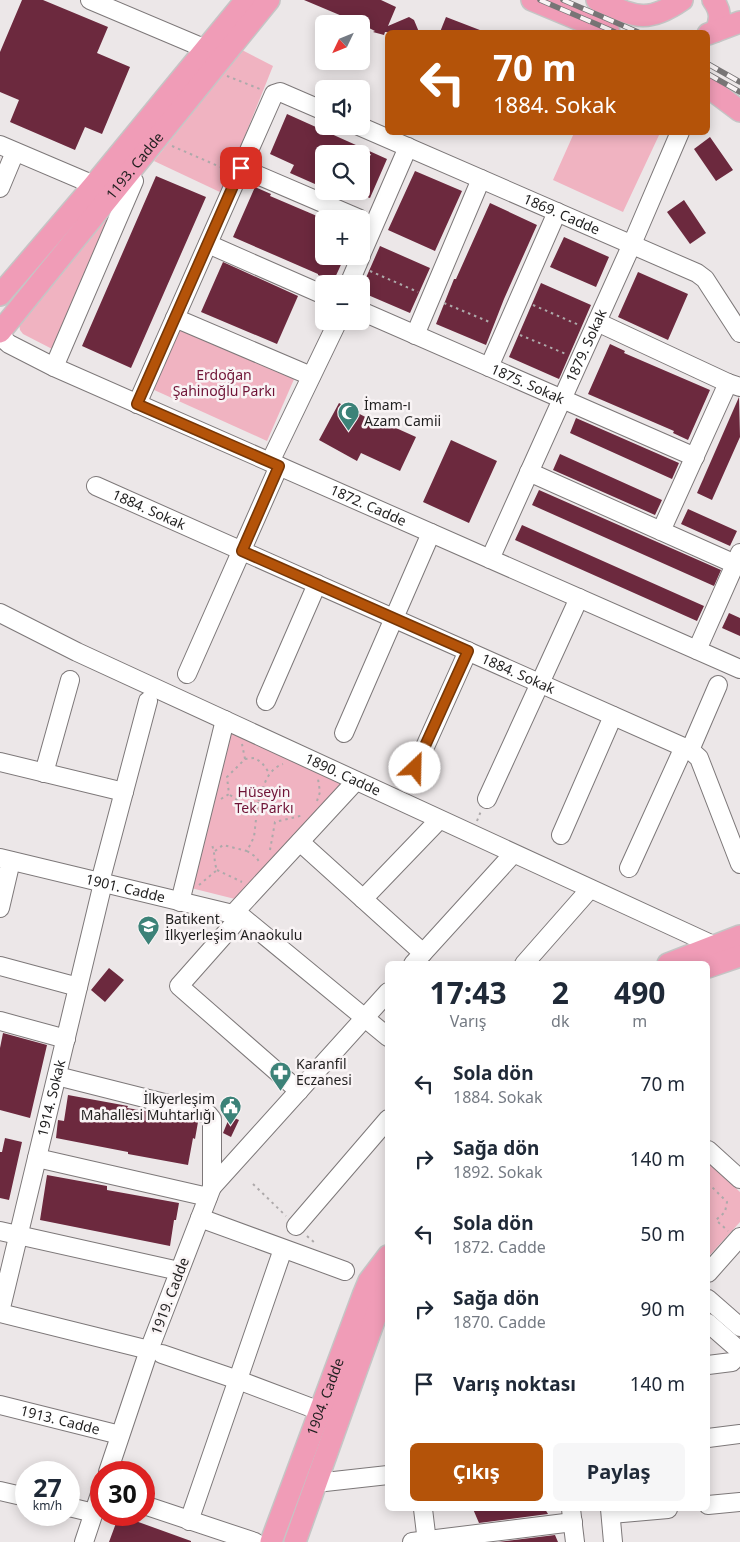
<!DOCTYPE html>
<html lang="tr">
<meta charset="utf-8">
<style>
:root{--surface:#fff;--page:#f6f6f7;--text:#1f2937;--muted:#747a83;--accent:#b45309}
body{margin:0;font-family:"Noto Sans",sans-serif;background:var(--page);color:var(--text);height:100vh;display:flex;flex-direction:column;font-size:19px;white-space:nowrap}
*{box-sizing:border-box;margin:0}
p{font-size:16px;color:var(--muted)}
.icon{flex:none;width:28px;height:28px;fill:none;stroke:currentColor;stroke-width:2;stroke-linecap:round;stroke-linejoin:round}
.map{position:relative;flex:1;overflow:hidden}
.drawer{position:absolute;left:385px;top:961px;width:325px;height:550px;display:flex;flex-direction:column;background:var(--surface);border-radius:8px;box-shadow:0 2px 12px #0003}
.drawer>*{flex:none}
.top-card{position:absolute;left:385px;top:30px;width:325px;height:105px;border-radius:8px;box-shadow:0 2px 12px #0003;background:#b45309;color:#fff;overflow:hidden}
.needle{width:32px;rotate:227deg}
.tools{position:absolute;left:315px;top:15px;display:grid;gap:10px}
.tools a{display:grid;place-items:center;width:55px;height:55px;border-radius:8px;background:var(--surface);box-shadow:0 2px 12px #0003;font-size:25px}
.speed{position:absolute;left:15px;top:1461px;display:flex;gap:10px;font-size:25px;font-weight:700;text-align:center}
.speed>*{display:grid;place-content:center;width:65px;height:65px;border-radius:50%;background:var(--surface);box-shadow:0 2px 12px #0003;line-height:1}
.speed small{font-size:12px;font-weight:400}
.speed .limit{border:8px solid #d22;background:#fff;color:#111}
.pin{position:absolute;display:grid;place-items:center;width:42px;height:42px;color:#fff;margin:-21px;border-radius:10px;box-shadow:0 2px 8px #0006}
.me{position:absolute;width:55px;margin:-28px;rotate:24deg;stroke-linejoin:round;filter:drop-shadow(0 0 4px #0008)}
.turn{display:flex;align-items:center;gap:18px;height:105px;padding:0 25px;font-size:22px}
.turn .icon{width:65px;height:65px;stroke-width:2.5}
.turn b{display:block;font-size:35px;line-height:42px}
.eta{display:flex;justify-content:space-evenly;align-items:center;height:85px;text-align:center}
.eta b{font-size:30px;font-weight:700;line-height:35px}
.primary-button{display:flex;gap:10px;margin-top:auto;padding:10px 25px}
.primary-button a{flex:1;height:58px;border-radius:8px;background:var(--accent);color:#fff;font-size:20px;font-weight:700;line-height:58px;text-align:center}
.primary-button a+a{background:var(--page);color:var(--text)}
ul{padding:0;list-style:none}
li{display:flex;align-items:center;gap:15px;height:75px;padding:0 25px}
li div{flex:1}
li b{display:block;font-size:19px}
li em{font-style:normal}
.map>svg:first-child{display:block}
</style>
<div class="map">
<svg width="740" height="1542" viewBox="0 0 740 1542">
<rect width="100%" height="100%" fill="#ece7e8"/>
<path fill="#f0b3c1" d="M 242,50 L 273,66 L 222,193 L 154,161 Z
M 574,133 L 660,133 L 623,212 L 553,180 Z
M 123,197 L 58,352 L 23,334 L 20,330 L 19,324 Z
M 181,325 L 295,377 L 267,441 L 152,389 Z
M 230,730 L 350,782 L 239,900 L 187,887 Z
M 708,1162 L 740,1192 L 740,1222 L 708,1257 Z"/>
<path fill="#6c293e" d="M 22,0 L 43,0 L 108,27 L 97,53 L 130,67 L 102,134 L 85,127 L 75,150 L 10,122 L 19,100 L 0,92 L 0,52 Z
M 304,0 L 381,0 L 396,7 L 388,26 L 409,17 L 414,20 L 419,32 L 385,32 L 384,35 L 373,32 L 375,31 L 361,24 Z
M 446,17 L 485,32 L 440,32 Z
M 287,114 L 387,159 L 370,198 L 361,195 L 361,175 L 371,154 L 324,154 L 324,188 L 290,173 L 294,165 L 270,154 Z
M 710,137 L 733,170 L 716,181 L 694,149 Z
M 415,171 L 462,191 L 435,251 L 388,230 Z
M 156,176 L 206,197 L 131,368 L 82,346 Z
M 255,187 L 271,194 L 270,196 L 324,219 L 324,235 L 315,256 L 345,256 L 333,282 L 318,275 L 318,274 L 233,237 Z
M 684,200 L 706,233 L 690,244 L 667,212 Z
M 490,203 L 537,225 L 504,299 L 486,345 L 436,324 L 454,279 L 456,279 Z
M 564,237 L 609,257 L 596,287 L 550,267 Z
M 380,246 L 430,268 L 410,313 L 361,292 L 361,289 Z
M 223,262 L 298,296 L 277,344 L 201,312 Z
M 638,272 L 688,294 L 668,340 L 618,317 Z
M 541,283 L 591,305 L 559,379 L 509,357 Z
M 610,344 L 625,351 L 624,353 L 710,390 L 688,440 L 673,433 L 674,431 L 588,394 Z
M 739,397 L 740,437 L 712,500 L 697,493 Z
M 339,403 L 386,428 L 387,424 L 416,437 L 400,471 L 361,453 L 357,461 L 319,440 Z
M 576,418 L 679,463 L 672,479 L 570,433 Z
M 451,440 L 497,461 L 469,523 L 423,502 Z
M 560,454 L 662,500 L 655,515 L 553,470 Z
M 539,490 L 721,570 L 714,586 L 532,505 Z
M 688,509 L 737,531 L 730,546 L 681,524 Z
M 522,525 L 704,606 L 697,621 L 515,540 Z
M 729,613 L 740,618 L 740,636 L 722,628 Z
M 109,968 L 124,980 L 105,1002 L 91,990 Z
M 3,1033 L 47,1045 L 30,1118 L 0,1110 L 0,1048 Z
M 68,1095 L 128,1106 L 127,1108 L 170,1115 L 198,1122 L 195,1139 L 193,1138 L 188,1165 L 128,1154 L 128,1152 L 56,1138 L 58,1120 L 64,1121 Z
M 230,1116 L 239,1120 L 231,1137 L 223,1133 Z
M 5,1138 L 22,1142 L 9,1200 L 0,1198 L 0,1152 L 2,1152 Z
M 47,1175 L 107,1186 L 107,1190 L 179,1203 L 176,1220 L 174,1220 L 170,1246 L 40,1220 Z
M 473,1509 L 545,1509 L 548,1514 L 479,1523 Z
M 119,1515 L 191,1541 L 191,1542 L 109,1542 Z
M 555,1535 L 558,1542 L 498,1542 Z"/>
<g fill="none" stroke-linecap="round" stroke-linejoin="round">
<defs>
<g id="minor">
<path d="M 90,0 L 206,49"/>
<path id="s1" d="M 359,126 L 697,273 L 705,279 L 740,333"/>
<path d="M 0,145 L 94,185"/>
<path d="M 241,168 L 360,219"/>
<path d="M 0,188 L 15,152"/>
<path d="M 208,244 L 324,295"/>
<path d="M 361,255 L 408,147"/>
<path d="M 349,284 L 361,256"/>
<path id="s2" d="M 361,311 L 695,457"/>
<path d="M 175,318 L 311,376"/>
<path d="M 597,322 L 728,383 L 740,387"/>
<path d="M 415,335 L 481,179"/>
<path id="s3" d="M 0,336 L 9,344 L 54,367 L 740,669"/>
<path d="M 54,367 L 134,181"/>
<path d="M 489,367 L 557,212"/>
<path d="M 137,404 L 274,94 L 280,92 L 324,111"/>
<path d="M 270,462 L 338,321"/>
<path d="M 529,472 L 735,564"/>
<path id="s4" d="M 96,486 L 690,750 L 699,758 L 740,864"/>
<path d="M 661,531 L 728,383"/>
<path id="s5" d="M 490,559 L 632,244 L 680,132"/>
<path id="s6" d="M 0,613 L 77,652 L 713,945"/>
<path d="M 697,650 L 740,553"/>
<path d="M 187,674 L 279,466"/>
<path d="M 266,701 L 317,584"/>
<path d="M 344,733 L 431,533"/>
<path d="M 690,750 L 718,685"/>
<path d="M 0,762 L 124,792"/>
<path d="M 415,769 L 468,651"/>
<path d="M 44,773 L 70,680"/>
<path d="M 487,799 L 579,598"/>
<path d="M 561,835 L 613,716"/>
<path d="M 300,842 L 423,953"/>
<path id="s7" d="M 0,858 L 241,916 L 388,1037"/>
<path d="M 629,868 L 684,747"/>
<path d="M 100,882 L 148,701"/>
<path d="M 363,899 L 439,820"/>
<path d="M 180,902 L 225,720"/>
<path d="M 0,908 L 11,861"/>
<path d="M 233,914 L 356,781"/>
<path d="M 241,916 L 179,986 L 299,1091"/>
<path d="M 413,964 L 513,854"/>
<path d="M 524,964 L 590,889"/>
<path d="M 0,966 L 78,987"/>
<path d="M 0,1021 L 66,1039"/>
<path d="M 57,1076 L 208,1114 L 212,1119 L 212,1187 L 149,1350 L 108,1472"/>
<path d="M 708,1150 L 740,1179"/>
<path d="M 37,1158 L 208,1197"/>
<path d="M 212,1187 L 388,992"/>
<path d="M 200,1218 L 345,1271"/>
<path d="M 296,1226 L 388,1119"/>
<path d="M 0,1231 L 179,1271"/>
<path d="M 708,1273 L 740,1237"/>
<path d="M 708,1299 L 740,1327"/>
<path id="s8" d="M 0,1312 L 103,883"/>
<path d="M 0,1313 L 149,1350"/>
<path d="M 708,1323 L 740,1351"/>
<path d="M 162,1354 L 238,1380 L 320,1411"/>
<path d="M 708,1365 L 732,1362"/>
<path id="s9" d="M 0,1405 L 120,1435"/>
<path d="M 708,1438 L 740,1434"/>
<path d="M 316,1483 L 388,1475"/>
<path d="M 0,1491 L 26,1497"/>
<path d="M 144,1505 L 255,1542"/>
<path d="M 708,1505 L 740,1502"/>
<path d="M 69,1507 L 94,1513"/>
<path d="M 423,1509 L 427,1542"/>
<path d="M 571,1509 L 575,1542"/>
<path d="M 610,1509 L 613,1542"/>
<path d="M 611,1514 L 668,1509"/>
<path d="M 189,1521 L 283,1249"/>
<path d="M 84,1542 L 101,1491"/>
<path d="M 412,1542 L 573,1522"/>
</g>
<g id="major">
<path d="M 532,0 L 609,32"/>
<path d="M 597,0 C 634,16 646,25 682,0"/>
<path d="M 713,0 C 721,11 721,19 716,31"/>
<path d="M 708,34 L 740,22"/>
<path d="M 708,87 L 740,111"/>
<path d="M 0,295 L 94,185 L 246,0"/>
<path id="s10" d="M 0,332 L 269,0"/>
<path d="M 668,964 L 740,936"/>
<path d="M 708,967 L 740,956"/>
<path id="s11" d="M 271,1542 L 364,1293 L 369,1281 L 388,1256"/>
<path d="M 295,1542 L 375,1318 L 388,1288"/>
</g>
</defs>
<use href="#minor" stroke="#7d7879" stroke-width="20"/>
<use href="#major" stroke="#c5c5c5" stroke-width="24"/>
<path stroke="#ada9aa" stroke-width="2" stroke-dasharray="2.5 4" stroke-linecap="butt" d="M 227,76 L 260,89
M 172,146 L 225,169
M 370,271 L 418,292
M 444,303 L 492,323
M 533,305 L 579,325
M 520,335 L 566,354
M 245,759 L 255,758 L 262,763 L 270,774
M 230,795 L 245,805 L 258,802 C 264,787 266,770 283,764
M 221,799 L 229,794 L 227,777 L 245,759 L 242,744
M 317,801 L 320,792 L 318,779
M 477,821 L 481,811
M 270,850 L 275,822 L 304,815
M 215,851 L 223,845 L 247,851 L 254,837 L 258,802
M 247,851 L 256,857 L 260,863
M 217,870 L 242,882
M 199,885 L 217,870 C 213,860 216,853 211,843
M 708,1183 L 727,1202 L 725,1212 L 716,1220 L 728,1231
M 253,1184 L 286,1216
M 307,1236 L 315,1243"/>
<use href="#minor" stroke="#fff" stroke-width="18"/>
<use href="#major" stroke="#f09cb7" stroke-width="21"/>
<defs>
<path id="rail" d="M 540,0 L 615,32
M 563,0 L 638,32
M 708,64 L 740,82
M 708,74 L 740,92"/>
</defs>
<use href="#rail" stroke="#787576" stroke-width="5.5"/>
<use href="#rail" stroke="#f9f4f5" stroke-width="4" stroke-dasharray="11" stroke-linecap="butt"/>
</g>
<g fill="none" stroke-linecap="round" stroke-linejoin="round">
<defs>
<path id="route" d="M 241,168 L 137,404 L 279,466 L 242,551 L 468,651 L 415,768"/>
</defs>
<use href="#route" stroke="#753606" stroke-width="12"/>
<use href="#route" stroke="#b45309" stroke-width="9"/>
</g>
<defs>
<symbol id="mosque-pin" viewBox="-11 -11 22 30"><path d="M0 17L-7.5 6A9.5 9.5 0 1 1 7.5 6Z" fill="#3c8278" stroke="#f9f4f5"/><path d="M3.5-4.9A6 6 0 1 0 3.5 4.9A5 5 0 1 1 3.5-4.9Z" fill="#fff"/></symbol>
<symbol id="school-pin" viewBox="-11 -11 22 30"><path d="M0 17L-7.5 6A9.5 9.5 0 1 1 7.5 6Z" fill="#3c8278" stroke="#f9f4f5"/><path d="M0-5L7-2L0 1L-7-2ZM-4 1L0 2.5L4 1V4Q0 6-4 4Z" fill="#fff"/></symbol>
<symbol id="pharmacy-pin" viewBox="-11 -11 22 30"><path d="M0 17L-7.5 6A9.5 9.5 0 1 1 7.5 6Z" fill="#3c8278" stroke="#f9f4f5"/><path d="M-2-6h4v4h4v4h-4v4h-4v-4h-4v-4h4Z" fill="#fff"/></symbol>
<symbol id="civic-pin" viewBox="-11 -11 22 30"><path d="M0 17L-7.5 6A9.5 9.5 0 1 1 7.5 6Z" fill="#3c8278" stroke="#f9f4f5"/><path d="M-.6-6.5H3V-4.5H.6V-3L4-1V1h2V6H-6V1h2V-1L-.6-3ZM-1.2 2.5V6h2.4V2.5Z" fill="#fff"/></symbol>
</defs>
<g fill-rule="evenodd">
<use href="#mosque-pin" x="336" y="400" width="25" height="34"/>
<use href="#school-pin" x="136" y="914" width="25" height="34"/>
<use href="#pharmacy-pin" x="268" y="1060" width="25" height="34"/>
<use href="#civic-pin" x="218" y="1094" width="25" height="34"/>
</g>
<g text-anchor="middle" stroke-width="5" stroke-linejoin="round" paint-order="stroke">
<g font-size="14" fill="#201f1f" stroke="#f9f4f5">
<text dy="5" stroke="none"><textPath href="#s10" startOffset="214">1193. Cadde</textPath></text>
<text dy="5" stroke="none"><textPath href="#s1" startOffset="221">1869. Cadde</textPath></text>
<text dy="5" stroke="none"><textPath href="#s5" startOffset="234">1879. Sokak</textPath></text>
<text dy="5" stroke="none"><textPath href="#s2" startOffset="182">1875. Sokak</textPath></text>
<text dy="5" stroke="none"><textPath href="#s3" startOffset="406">1872. Cadde</textPath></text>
<text dy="5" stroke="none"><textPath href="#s4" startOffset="58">1884. Sokak</textPath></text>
<text dy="5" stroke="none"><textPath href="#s4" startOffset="462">1884. Sokak</textPath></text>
<text dy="5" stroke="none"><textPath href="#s6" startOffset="379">1890. Cadde</textPath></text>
<text dy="5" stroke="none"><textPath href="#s7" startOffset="129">1901. Cadde</textPath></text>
<text dy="5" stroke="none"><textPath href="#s8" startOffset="220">1914. Sokak</textPath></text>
<text transform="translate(170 1296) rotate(-69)" y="5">1919. Cadde</text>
<text dy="5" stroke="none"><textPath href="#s11" startOffset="155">1904. Cadde</textPath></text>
<text dy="5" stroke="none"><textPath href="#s9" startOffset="62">1913. Cadde</textPath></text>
</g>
<g font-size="14" fill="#6f1336" stroke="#f9f4f5">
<text x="224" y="380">Erdoğan<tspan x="224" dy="16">Şahinoğlu Parkı</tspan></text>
<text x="264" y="797">Hüseyin<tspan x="264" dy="16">Tek Parkı</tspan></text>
</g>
<g font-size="14" fill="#201f1f" stroke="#f9f4f5" text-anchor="start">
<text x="364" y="410">İmam-ı<tspan x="364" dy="16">Azam Camii</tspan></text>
<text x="165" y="924">Batıkent<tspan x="165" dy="16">İlkyerleşim Anaokulu</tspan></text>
<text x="296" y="1069">Karanfil<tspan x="296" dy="16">Eczanesi</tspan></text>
<text x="215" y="1104" text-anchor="end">İlkyerleşim<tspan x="215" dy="16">Mahallesi Muhtarlığı</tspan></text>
</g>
</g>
</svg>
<div class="tools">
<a><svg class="needle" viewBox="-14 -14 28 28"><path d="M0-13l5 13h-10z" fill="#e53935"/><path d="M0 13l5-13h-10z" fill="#747a83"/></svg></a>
<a><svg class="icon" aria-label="sound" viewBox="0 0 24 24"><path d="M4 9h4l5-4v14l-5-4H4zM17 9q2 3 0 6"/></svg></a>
<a><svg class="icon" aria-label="search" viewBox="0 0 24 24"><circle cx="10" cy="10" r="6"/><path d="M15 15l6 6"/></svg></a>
<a>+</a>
<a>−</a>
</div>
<div class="speed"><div>27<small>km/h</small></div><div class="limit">30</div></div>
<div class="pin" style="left:241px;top:168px;background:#d93025"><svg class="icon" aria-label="arrive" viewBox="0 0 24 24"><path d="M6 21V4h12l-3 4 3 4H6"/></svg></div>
<svg class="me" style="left:415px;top:768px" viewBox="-20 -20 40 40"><circle r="19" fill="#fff"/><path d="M0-13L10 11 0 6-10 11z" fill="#b45309"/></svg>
<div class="top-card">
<div class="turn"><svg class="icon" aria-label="left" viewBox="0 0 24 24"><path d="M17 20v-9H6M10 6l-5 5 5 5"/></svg><div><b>70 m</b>1884. Sokak</div></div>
</div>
<section class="drawer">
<div class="eta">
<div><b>17:43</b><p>Varış</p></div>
<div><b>2</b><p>dk</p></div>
<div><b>490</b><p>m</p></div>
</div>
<ul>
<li><svg class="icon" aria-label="left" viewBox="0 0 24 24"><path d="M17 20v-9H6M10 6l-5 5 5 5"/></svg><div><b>Sola dön</b><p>1884. Sokak</p></div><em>70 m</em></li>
<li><svg class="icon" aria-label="right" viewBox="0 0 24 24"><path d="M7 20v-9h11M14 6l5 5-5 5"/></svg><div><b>Sağa dön</b><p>1892. Sokak</p></div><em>140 m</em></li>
<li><svg class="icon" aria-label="left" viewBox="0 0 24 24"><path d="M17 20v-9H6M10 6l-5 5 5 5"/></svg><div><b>Sola dön</b><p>1872. Cadde</p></div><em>50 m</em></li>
<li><svg class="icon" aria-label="right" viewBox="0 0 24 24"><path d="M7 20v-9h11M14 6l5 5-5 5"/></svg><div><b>Sağa dön</b><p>1870. Cadde</p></div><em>90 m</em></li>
<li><svg class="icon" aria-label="arrive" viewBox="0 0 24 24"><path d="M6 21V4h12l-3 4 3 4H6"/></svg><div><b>Varış noktası</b></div><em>140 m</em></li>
</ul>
<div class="primary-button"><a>Çıkış</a><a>Paylaş</a></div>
</section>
</div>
